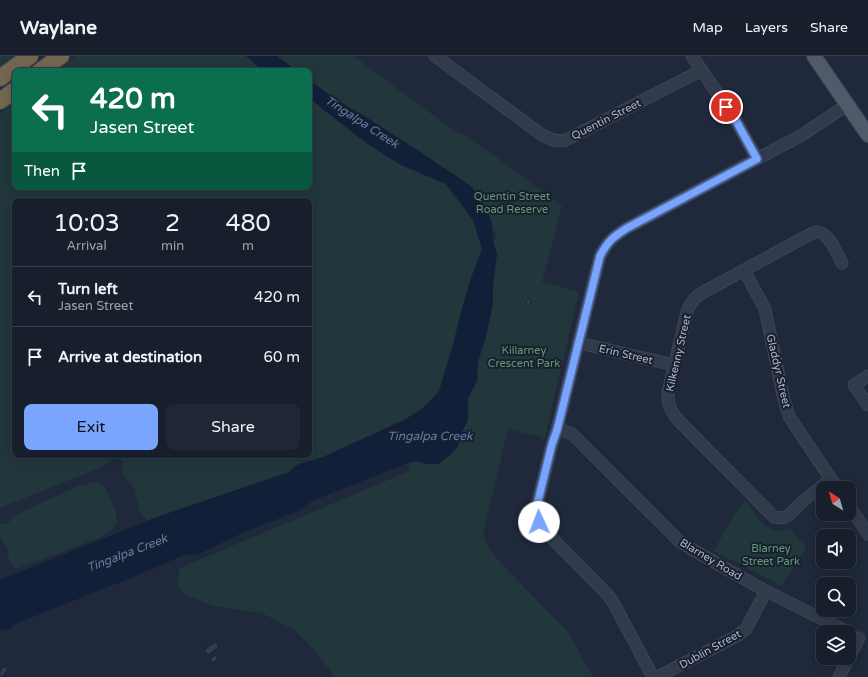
<!DOCTYPE html>
<style>
:root{--surface:#171f2c;--page:#202734;--text:#f1f3f6;--muted:#9ea2a9;--line:#363d48;--accent:#7aa5ff}
body{margin:0;font-family:"Varela Round",sans-serif;background:var(--page);color:var(--text);height:100vh;display:flex;flex-direction:column;font-size:15px;white-space:nowrap}
*{box-sizing:border-box;margin:0}
p{font-size:13px;color:var(--muted)}
.icon{flex:none;width:22px;height:22px;fill:none;stroke:currentColor;stroke-width:2;stroke-linecap:round;stroke-linejoin:round}
.map{position:relative;flex:1;overflow:hidden}
.drawer{position:absolute;left:12px;top:142px;width:300px;height:260px;display:flex;flex-direction:column;background:var(--surface);border-radius:8px;box-shadow:0 2px 10px #0003,0 0 0 1px var(--line)}
.drawer>*{flex:none}
.hud{position:absolute;left:12px;top:12px;width:300px;height:122px;border-radius:8px;box-shadow:0 2px 10px #0003,0 0 0 1px var(--line);background:#0b6e4f;color:#fff;overflow:hidden}
.needle{width:26px;rotate:323deg}
.buttons{position:absolute;left:816px;top:425px;display:grid;gap:8px}
.buttons a{display:grid;place-items:center;width:40px;height:40px;border-radius:8px;background:var(--surface);box-shadow:0 2px 10px #0003,0 0 0 1px var(--line);font-size:20px}
.pin{position:absolute;display:grid;place-items:center;width:34px;height:34px;color:#fff;margin:-17px;border:2px solid #fff;border-radius:50%;box-shadow:0 1px 4px #0007}
.me{position:absolute;width:44px;margin:-22px;rotate:358deg;stroke-linejoin:round;filter:drop-shadow(0 0 3px #0008)}
.turn{display:flex;align-items:center;gap:14px;height:84px;padding:0 12px;font-size:18px}
.turn .icon{width:52px;height:52px;stroke-width:2.5}
.turn b{display:block;font-size:28px;line-height:34px}
.then{display:flex;align-items:center;height:38px;padding:0 12px;background:#0003;gap:8px;font-size:15px}
.eta{display:flex;justify-content:space-evenly;align-items:center;height:68px;text-align:center}
.eta b{font-size:24px;font-weight:600;line-height:28px}
.primary-button{display:flex;gap:8px;margin-top:auto;padding:8px 12px}
.primary-button a{flex:1;height:46px;border-radius:8px;background:var(--accent);color:#111;font-size:16px;font-weight:600;line-height:46px;text-align:center}
.primary-button a+a{background:var(--page);color:var(--text)}
ul{padding:0;list-style:none}
li{display:flex;align-items:center;gap:12px;height:60px;padding:0 12px;border-top:1px solid var(--line)}
li div{flex:1}
li b{display:block;font-size:15px}
li em{font-style:normal}
header{display:flex;align-items:center;gap:24px;box-sizing:border-box;height:56px;padding:0 20px;background:var(--surface);border-bottom:1px solid var(--line)}
header strong{font-size:19px}
nav{display:flex;gap:22px;margin-inline-start:auto;font-size:14px}
.map>svg:first-child{display:block}
</style>
<header>
<strong>Waylane</strong>
<nav><a>Map</a><a>Layers</a><a>Share</a></nav>
</header>
<div class="map">
<svg width="868" height="621" viewBox="0 0 868 621">
<rect width="100%" height="100%" fill="#1f293b"/>
<path fill="#21373c" d="M 0,0 L 18,0 L 0,13 Z
M 76,0 L 246,0 L 263,15 L 55,15 Z
M 277,0 L 353,0 L 459,78 L 466,79 L 562,150 L 542,226 L 579,236 L 544,385 L 541,381 L 511,374 L 507,377 L 483,478 L 487,489 L 499,505 L 568,576 L 593,621 L 333,621 L 329,613 L 308,587 L 293,573 L 262,557 L 213,550 L 185,539 L 177,528 L 180,512 L 407,416 L 409,414 L 410,406 L 419,406 L 428,408 L 438,408 L 450,399 L 458,390 L 462,375 L 468,365 L 468,342 L 477,325 L 478,306 L 486,280 L 493,247 L 493,230 L 497,197 L 493,186 L 497,183 L 491,165 L 485,151 L 432,103 L 369,63 L 340,46 L 313,27 L 309,24 L 309,15 L 297,15 Z
M 309,41 L 325,55 L 368,88 L 401,109 L 446,128 L 473,164 L 482,193 L 470,225 L 461,256 L 454,285 L 440,335 L 423,352 L 406,363 L 323,401 L 297,409 L 289,416 L 160,460 L 148,465 L 140,456 L 133,431 L 123,419 L 123,407 L 116,399 L 309,399 L 309,145 L 15,145 L 15,399 L 114,399 L 111,406 L 94,414 L 0,452 L 0,57 L 15,46 L 15,131 L 309,131 Z
M 97,426 L 105,431 L 115,453 L 117,467 L 111,475 L 99,482 L 16,513 C 9,507 7,505 9,495 L 0,481 L 0,468 L 8,467 L 15,459 L 78,430 Z
M 745,444 C 757,459 767,483 790,472 L 806,491 L 782,530 L 714,495 L 729,467 Z"/>
<path fill="#121f39" d="M 246,0 L 277,0 L 297,15 L 263,15 Z
M 309,24 L 340,46 L 369,63 L 458,121 L 472,131 L 485,151 L 491,165 L 493,186 L 497,197 L 493,230 L 493,247 L 486,280 L 478,306 L 477,325 L 468,342 L 468,365 L 462,375 L 458,390 L 450,399 L 438,408 L 428,408 L 419,406 L 410,406 L 312,445 L 296,456 L 246,475 L 199,498 L 181,500 L 136,520 L 15,568 L 11,573 L 0,574 L 0,524 L 160,460 L 289,416 L 297,409 L 323,401 L 406,363 L 423,352 L 439,335 L 454,285 L 461,256 L 470,225 L 482,193 L 473,164 L 446,128 L 401,109 L 368,88 L 325,55 L 309,41 Z"/>
<path fill="#303c52" stroke="#1a2231" d="M 529,243 L 532,246 L 528,249 L 525,246 Z
M 215,586 L 219,591 L 208,599 L 204,594 Z
M 215,599 L 218,603 L 213,607 L 210,603 Z
M 3,610 L 8,613 L 2,621 L 0,621 L 0,616 Z"/>
<g fill="none" stroke-linecap="round" stroke-linejoin="round">
<defs>
<path id="minor" d="M 435,0 L 542,79 L 553,84 L 564,85 L 702,14
M 692,0 L 735,63 L 757,103
M 744,214 L 765,253 L 784,344 L 789,360 L 796,371 L 837,432
M 579,287 L 674,309
M 868,320 L 854,329 L 868,349
M 557,373 L 567,376 L 572,378 L 679,485 L 693,494 L 766,535 L 848,576
M 831,423 L 803,445 L 789,459 L 783,462 L 774,461 L 678,364 C 670,354 668,349 668,336 L 687,256 C 690,248 693,243 700,238 L 807,180 C 809,179 813,177 816,176 C 829,175 837,198 842,207
M 849,450 L 868,478
M 653,621 L 613,546 L 607,538 L 542,472 C 538,465 537,458 537,449 L 552,388 L 557,373 L 600,200 C 608,185 613,181 627,172 L 802,79 L 847,49
M 657,621 L 737,580 L 746,573 L 766,535
M 839,621 L 859,582"/>
<path id="major" d="M 814,0 L 868,79"/>
<path id="highway" d="M 40,15 L 61,0
M 0,22 L 30,0
M 0,45 L 15,34"/>
</defs>
<use href="#minor" stroke="#3c4454" stroke-width="13"/>
<use href="#major" stroke="#3c4454" stroke-width="16"/>
<use href="#highway" stroke="#3d4555" stroke-width="18"/>
<use href="#minor" stroke="#323b4b" stroke-width="11"/>
<use href="#major" stroke="#505a6b" stroke-width="14"/>
<use href="#highway" stroke="#72664f" stroke-width="16"/>
</g>
<g fill="none" stroke-linecap="round" stroke-linejoin="round">
<defs>
<path id="route" d="M 539,466 L 537,459 L 537,449 L 552,388 L 557,374 L 600,200 C 608,185 613,181 627,172 L 757,103 L 735,63 L 726,51"/>
</defs>
<use href="#route" stroke="#4f6ba6" stroke-width="10"/>
<use href="#route" stroke="#7aa5ff" stroke-width="7"/>
</g>
<g text-anchor="middle" stroke-width="4" stroke-linejoin="round" paint-order="stroke">
<g font-size="11" fill="#adb5c7" stroke="#18202f">
<text transform="translate(606 63) rotate(-27)" y="4">Quentin Street</text>
<text transform="translate(678 297) rotate(-77)" y="4">Kilkenny Street</text>
<text transform="translate(626 298) rotate(13)" y="4">Erin Street</text>
<text transform="translate(779 315) rotate(77)" y="4">Gladdyr Street</text>
<text transform="translate(711 503) rotate(31)" y="4">Blarney Road</text>
<text transform="translate(710 593) rotate(-29)" y="4">Dublin Street</text>
</g>
<g font-size="11" fill="#629a72" stroke="#18202f">
<text x="512" y="144">Quentin Street<tspan x="512" dy="13">Road Reserve</tspan></text>
<text x="524" y="298">Killarney<tspan x="524" dy="13">Crescent Park</tspan></text>
<text x="771" y="496">Blarney<tspan x="771" dy="13">Street Park</tspan></text>
</g>
<g font-size="12" font-style="italic" fill="#627caa" stroke="#18202f">
<text transform="translate(362 66) rotate(33)" y="4">Tingalpa Creek</text>
<text x="430" y="384">Tingalpa Creek</text>
<text transform="translate(127 497) rotate(-21)" y="4">Tingalpa Creek</text>
</g>
</g>
</svg>
<div class="buttons">
<a><svg class="needle" viewBox="-14 -14 28 28"><path d="M0-13l5 13h-10z" fill="#e53935"/><path d="M0 13l5-13h-10z" fill="#9ea2a9"/></svg></a>
<a><svg class="icon" aria-label="sound" viewBox="0 0 24 24"><path d="M4 9h4l5-4v14l-5-4H4zM17 9q2 3 0 6"/></svg></a>
<a><svg class="icon" aria-label="search" viewBox="0 0 24 24"><circle cx="10" cy="10" r="6"/><path d="M15 15l6 6"/></svg></a>
<a><svg class="icon" aria-label="layers" viewBox="0 0 24 24"><path d="M12 4l9 5-9 5-9-5zM3 14l9 5 9-5"/></svg></a>
</div>
<div class="pin" style="left:726px;top:51px;background:#d93025"><svg class="icon" aria-label="arrive" viewBox="0 0 24 24"><path d="M6 21V4h12l-3 4 3 4H6"/></svg></div>
<svg class="me" style="left:539px;top:466px" viewBox="-20 -20 40 40"><circle r="19" fill="#fff"/><path d="M0-13L10 11 0 6-10 11z" fill="#7aa5ff"/></svg>
<div class="hud">
<div class="turn"><svg class="icon" aria-label="left" viewBox="0 0 24 24"><path d="M17 20v-9H6M10 6l-5 5 5 5"/></svg><div><b>420 m</b>Jasen Street</div></div>
<div class="then">Then<svg class="icon" aria-label="arrive" viewBox="0 0 24 24"><path d="M6 21V4h12l-3 4 3 4H6"/></svg></div>
</div>
<section class="drawer">
<div class="eta">
<div><b>10:03</b><p>Arrival</p></div>
<div><b>2</b><p>min</p></div>
<div><b>480</b><p>m</p></div>
</div>
<ul>
<li><svg class="icon" aria-label="left" viewBox="0 0 24 24"><path d="M17 20v-9H6M10 6l-5 5 5 5"/></svg><div><b>Turn left</b><p>Jasen Street</p></div><em>420 m</em></li>
<li><svg class="icon" aria-label="arrive" viewBox="0 0 24 24"><path d="M6 21V4h12l-3 4 3 4H6"/></svg><div><b>Arrive at destination</b></div><em>60 m</em></li>
</ul>
<div class="primary-button"><a>Exit</a><a>Share</a></div>
</section>
</div>
